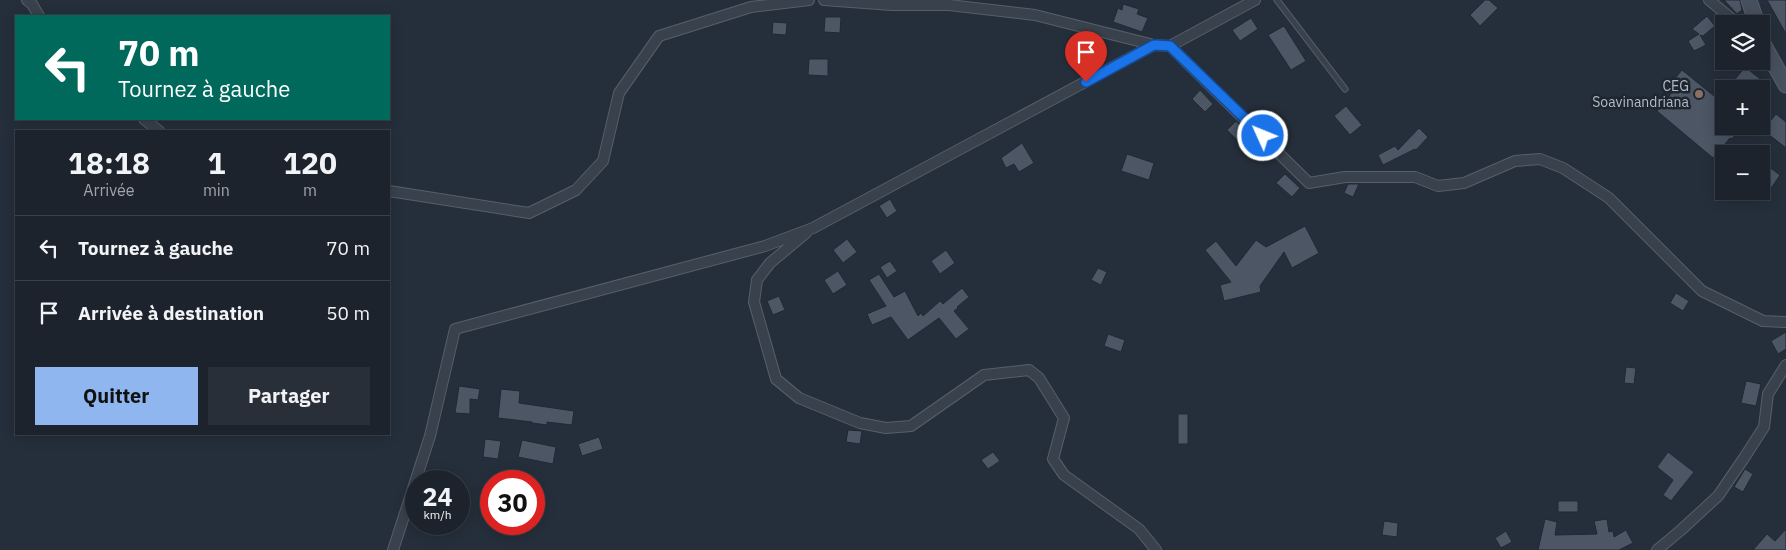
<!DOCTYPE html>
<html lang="fr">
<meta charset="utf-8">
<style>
:root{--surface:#1c232c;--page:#292f38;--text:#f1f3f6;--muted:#a0a4a9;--line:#3a4048;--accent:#90b6f0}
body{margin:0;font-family:"IBM Plex Sans",sans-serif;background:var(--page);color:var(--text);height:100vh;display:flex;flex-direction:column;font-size:19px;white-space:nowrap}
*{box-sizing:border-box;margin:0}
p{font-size:16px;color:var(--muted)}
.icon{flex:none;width:28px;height:28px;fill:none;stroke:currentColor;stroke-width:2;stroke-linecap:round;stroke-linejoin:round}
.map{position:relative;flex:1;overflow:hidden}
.sheet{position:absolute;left:15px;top:130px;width:375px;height:305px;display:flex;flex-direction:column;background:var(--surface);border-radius:0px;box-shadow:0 2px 12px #0003,0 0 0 1px var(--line)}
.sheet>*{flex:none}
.top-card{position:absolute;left:15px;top:15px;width:375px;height:105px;border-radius:0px;box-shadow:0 2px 12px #0003,0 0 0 1px var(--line);background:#00695c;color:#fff;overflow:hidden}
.buttons{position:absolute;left:1715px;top:15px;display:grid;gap:10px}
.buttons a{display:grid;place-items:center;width:55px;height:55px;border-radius:0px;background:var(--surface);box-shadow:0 2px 12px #0003,0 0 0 1px var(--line);font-size:25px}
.speed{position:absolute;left:405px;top:470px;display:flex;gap:10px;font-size:25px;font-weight:700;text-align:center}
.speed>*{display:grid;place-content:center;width:65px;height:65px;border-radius:50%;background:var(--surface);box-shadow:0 2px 12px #0003,0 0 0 1px var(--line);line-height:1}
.speed small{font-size:12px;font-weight:400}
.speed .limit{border:8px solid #d22;background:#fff;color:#111}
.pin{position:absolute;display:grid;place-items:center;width:42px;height:42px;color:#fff;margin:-51px -21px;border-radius:50% 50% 50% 0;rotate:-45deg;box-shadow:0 0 5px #0007}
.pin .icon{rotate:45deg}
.me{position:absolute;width:55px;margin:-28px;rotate:314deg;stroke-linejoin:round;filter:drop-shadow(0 0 4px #0008)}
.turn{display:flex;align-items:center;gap:18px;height:105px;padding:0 20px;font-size:22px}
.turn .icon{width:65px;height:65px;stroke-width:2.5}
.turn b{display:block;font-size:35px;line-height:42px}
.eta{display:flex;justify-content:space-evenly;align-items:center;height:85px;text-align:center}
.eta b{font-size:30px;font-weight:700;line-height:35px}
.action{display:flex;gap:10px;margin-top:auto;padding:10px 20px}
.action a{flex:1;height:58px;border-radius:0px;background:var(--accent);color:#111;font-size:20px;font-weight:700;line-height:58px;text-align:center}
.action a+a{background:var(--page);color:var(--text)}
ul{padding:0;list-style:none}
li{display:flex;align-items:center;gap:15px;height:65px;padding:0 20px;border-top:1px solid var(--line)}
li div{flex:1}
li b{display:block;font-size:19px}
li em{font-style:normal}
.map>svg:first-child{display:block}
</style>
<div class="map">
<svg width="1786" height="550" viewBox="0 0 1786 550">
<rect width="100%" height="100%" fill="#252f3b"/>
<path fill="#4c5665" stroke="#202832" d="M 1485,0 L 1489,0 L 1498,8 L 1480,26 L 1470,15 Z
M 1724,0 L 1740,0 L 1742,10 L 1737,14 Z
M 1767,0 L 1786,0 L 1786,34 Z
M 1123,4 L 1139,9 L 1137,14 L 1148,18 L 1142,32 L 1113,22 L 1118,8 L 1122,10 Z
M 1707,16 L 1715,26 L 1703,36 L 1700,35 L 1706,45 L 1694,51 L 1688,41 L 1699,34 L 1692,29 Z
M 825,17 L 841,17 L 840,33 L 824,32 Z
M 1251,18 L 1258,29 L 1240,41 L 1232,30 Z
M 773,22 L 787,23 L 786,35 L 772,34 Z
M 1284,26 L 1306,61 L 1291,70 L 1268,35 Z
M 809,59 L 828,59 L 828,76 L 808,75 Z
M 1745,67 L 1773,89 L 1739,89 L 1732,83 Z
M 1682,70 L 1724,104 L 1724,126 L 1742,126 L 1732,139 L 1730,138 L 1713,158 L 1657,111 L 1673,91 L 1668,87 Z
M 1200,90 L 1213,104 L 1205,112 L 1192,99 Z
M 1346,106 L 1362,125 L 1350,135 L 1334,116 Z
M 1776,114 L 1786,122 L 1786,148 L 1763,130 Z
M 1236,121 L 1252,137 L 1243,146 L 1227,130 Z
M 1419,128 L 1428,137 L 1416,150 L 1415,149 L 1383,165 L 1378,155 L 1395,146 L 1398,150 Z
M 1022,143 L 1034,163 L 1019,172 L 1014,164 L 1006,168 L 1001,158 Z
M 1127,154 L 1154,163 L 1149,180 L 1121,171 Z
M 1761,161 L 1780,175 L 1768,193 L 1761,189 Z
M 1285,174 L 1300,188 L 1292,197 L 1276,183 Z
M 1348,184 L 1359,184 L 1353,197 L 1344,193 Z
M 890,199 L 897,211 L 887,218 L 879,206 Z
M 1305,226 L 1319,253 L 1292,268 L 1284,252 L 1260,286 L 1261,292 L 1224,301 L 1220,285 L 1231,282 L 1205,250 L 1216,241 L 1236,266 L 1256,240 L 1266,247 Z
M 847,239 L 857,252 L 843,263 L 833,250 Z
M 946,250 L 955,263 L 940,274 L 931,261 Z
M 890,261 L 897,271 L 887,278 L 880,267 Z
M 1098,268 L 1107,272 L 1101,285 L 1091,280 Z
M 838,271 L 847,285 L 833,294 L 824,280 Z
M 879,274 L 894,297 L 905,291 L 918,316 L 921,313 L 923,316 L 940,301 L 943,304 L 962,288 L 969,297 L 957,307 L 958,308 L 954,311 L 969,329 L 956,339 L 939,318 L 908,340 L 891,317 L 872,325 L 867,314 L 886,306 L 869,280 Z
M 1676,293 L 1689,301 L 1683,311 L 1670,303 Z
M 779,296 L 785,310 L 773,315 L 767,301 Z
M 1786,332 L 1786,349 L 1778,354 L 1771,341 Z
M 1108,334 L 1125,340 L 1121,352 L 1104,346 Z
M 1626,367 L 1636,368 L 1634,384 L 1624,383 Z
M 1746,381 L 1761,384 L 1756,406 L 1741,403 Z
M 459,386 L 480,389 L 478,400 L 470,399 L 470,414 L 455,413 Z
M 501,389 L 520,391 L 519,403 L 574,411 L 572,425 L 547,422 L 547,425 L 532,423 L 532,422 L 498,418 Z
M 1178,414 L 1188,414 L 1188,444 L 1178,444 Z
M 848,430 L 862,431 L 860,444 L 846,442 Z
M 599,437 L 603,449 L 582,456 L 578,444 Z
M 485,439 L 501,441 L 498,459 L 483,457 Z
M 522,440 L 556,447 L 553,464 L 518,457 Z
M 993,452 L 1000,461 L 988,469 L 981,460 Z
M 1668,452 L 1694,472 L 1671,501 L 1663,495 L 1673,480 L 1657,467 Z
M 1745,469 L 1753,474 L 1743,492 L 1734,487 Z
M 1558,501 L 1578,501 L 1578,512 L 1558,512 Z
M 1545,519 L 1557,522 L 1555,535 L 1597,534 L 1594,521 L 1607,519 L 1609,532 L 1613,531 L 1614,537 L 1626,530 L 1633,543 L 1619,550 L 1538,550 Z
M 1384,521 L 1398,523 L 1397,537 L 1382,535 Z
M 1786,529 L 1786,550 L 1753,550 L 1767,534 L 1775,541 Z
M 1506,531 L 1512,542 L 1501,548 L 1495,538 Z"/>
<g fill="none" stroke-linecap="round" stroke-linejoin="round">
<defs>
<path id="lane" d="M 1277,0 L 1345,89"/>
<path id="street" d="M 27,0 L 32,4 L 39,16
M 824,0 L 892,5 L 949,5 L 1035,15 L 1154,45
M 1709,0 L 1738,24
M 1170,46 L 1309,183 L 1345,177 L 1415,177 L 1438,186 L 1464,183 L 1515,161 L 1540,159 L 1563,168 L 1609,198 L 1702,291 L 1763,321 L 1786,322
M 144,119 L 159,131
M 389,191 L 529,213 L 576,190 L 603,161 L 619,93 L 659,36 L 751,7 L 809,0
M 806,233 L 770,263 L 757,280 L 754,302 L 776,379 L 799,398 L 860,423 L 886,428 L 911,426 L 984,375 L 1029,370 L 1039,378 L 1064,418 L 1053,459 L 1064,475 L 1139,529 L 1156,550
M 393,550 L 430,436 L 455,329 L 765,246 L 813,228 L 1154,45 L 1170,46 L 1255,0
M 1657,550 L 1681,530 L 1718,496 L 1744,458 L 1764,427 L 1768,394 L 1786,365"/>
<path id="secondary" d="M 1749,0 L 1757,24
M 1761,38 L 1764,46 L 1786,85"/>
</defs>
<use href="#lane" stroke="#575f69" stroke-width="7"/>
<use href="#street" stroke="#575f69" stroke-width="12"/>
<use href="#secondary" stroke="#575f69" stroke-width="17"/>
<use href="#lane" stroke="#39414c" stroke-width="5"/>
<use href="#street" stroke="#39414c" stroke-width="10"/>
<use href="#secondary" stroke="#47505e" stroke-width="15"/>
</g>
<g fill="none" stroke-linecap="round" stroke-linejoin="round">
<defs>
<path id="route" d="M 1086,82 L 1154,45 L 1170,46 L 1263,136"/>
</defs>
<use href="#route" stroke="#114b97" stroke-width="12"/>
<use href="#route" stroke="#1a73e8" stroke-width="9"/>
</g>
<circle fill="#8d6e63" stroke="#1e2630" stroke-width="2" cx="1699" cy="94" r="5"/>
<g text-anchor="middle" stroke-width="5" stroke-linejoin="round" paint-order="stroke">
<g font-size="14" fill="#b5bcc7" stroke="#1e2630" text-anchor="end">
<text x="1689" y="91">CEG<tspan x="1689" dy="16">Soavinandriana</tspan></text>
</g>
</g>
</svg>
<div class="buttons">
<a><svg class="icon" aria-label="layers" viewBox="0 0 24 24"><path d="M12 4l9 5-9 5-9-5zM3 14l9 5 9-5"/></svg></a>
<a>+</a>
<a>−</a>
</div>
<div class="speed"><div>24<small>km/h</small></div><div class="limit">30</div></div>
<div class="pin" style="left:1086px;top:82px;background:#d93025"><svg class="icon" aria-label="arrive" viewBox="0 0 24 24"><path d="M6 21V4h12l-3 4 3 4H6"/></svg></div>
<svg class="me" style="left:1263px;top:136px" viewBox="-20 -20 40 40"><circle r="17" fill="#1a73e8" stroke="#fff" stroke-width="3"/><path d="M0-11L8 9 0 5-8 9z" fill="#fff"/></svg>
<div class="top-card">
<div class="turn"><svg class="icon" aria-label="left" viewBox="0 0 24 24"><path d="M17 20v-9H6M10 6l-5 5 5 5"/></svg><div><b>70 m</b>Tournez à gauche</div></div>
</div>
<section class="sheet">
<div class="eta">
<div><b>18:18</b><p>Arrivée</p></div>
<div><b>1</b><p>min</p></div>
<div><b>120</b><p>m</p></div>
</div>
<ul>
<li><svg class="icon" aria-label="left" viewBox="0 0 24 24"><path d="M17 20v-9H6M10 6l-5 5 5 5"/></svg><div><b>Tournez à gauche</b></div><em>70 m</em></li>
<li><svg class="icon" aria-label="arrive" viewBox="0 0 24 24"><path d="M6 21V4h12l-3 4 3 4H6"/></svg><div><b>Arrivée à destination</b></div><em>50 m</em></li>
</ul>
<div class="action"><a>Quitter</a><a>Partager</a></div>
</section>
</div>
